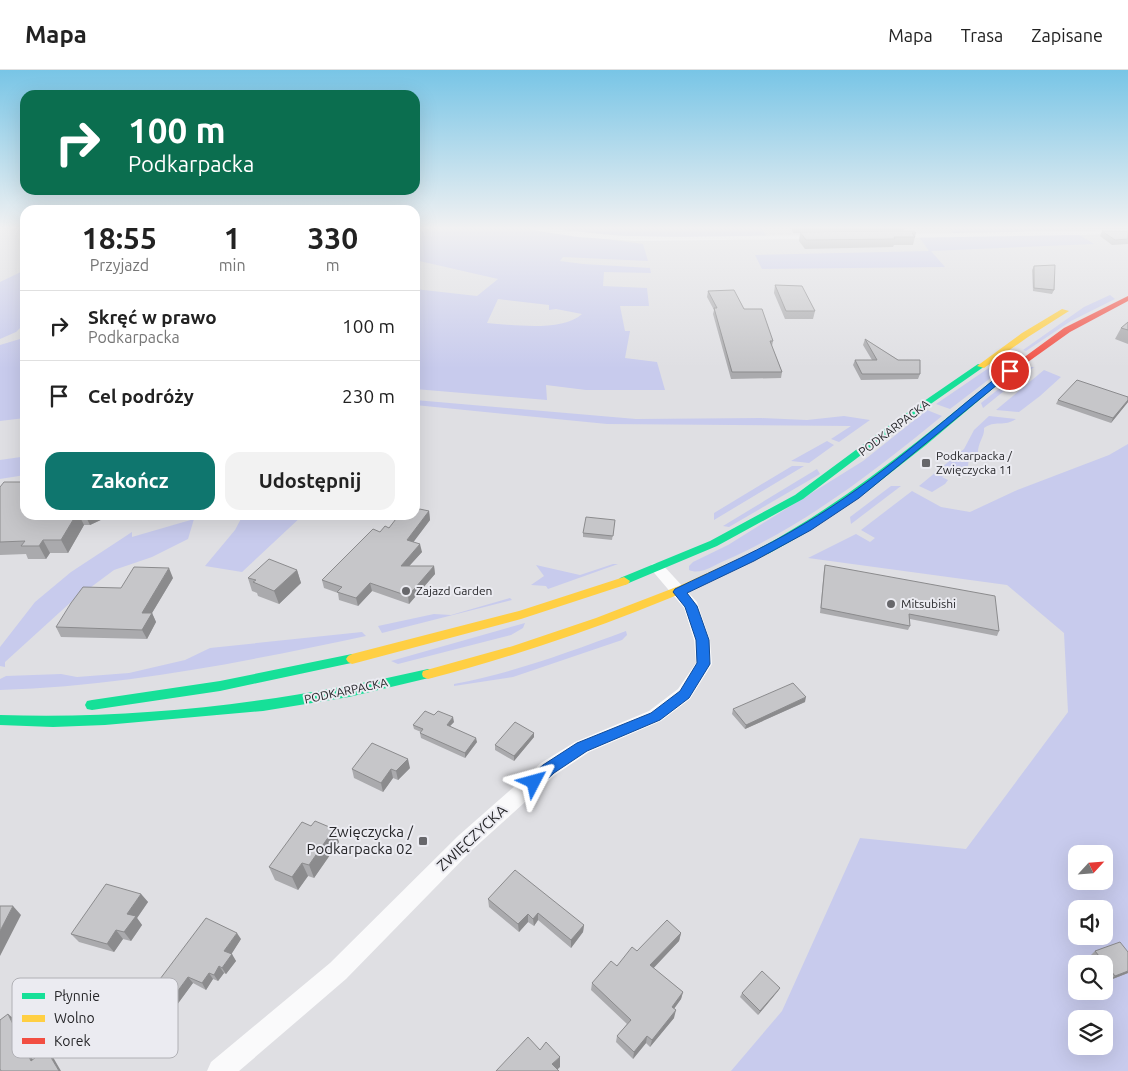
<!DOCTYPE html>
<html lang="pl">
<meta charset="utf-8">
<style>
:root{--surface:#fff;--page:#f2f2f2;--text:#222;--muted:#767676;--line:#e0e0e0;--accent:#0f766e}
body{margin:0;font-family:Ubuntu,sans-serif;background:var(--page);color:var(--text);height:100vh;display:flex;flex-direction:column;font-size:19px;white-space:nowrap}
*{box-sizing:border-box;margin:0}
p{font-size:16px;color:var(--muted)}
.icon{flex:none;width:28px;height:28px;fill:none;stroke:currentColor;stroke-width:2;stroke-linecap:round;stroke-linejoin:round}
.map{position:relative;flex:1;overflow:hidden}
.sheet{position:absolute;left:20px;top:135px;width:400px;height:315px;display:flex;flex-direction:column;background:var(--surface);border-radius:15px;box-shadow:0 5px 20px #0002}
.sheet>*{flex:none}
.hud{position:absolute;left:20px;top:20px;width:400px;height:105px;border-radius:15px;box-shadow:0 5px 20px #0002;background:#0b6e4f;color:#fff;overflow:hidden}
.needle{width:32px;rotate:64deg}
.fabs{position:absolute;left:1068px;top:775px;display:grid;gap:10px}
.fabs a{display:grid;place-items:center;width:45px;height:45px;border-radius:10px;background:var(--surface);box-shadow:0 5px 20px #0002;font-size:25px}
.pin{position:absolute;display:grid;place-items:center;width:42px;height:42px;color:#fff;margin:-21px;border:2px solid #fff;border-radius:50%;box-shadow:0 1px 5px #0007}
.me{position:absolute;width:55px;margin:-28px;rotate:51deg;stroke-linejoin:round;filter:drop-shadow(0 0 4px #0008)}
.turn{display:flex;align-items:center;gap:18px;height:105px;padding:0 25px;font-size:22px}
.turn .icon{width:65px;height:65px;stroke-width:2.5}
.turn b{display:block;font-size:35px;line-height:42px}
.eta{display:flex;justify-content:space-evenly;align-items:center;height:85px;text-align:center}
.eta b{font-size:30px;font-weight:700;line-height:35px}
.button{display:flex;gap:10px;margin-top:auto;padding:10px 25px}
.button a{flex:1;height:58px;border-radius:15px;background:var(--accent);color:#fff;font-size:20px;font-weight:700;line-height:58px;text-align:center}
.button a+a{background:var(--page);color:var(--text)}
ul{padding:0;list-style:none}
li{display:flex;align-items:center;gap:15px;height:70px;padding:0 25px;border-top:1px solid var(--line)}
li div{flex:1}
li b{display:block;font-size:19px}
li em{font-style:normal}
header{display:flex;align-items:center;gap:30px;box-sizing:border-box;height:70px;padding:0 25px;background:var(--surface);border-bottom:1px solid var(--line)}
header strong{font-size:24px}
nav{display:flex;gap:28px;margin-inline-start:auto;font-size:18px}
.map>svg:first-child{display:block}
</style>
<header>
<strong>Mapa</strong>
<nav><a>Mapa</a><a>Trasa</a><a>Zapisane</a></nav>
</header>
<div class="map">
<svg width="1128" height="1001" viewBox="0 0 1128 1001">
<rect width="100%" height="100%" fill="#dfdfe3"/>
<path fill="#c8cbed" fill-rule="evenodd" d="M 415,158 L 523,158 L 643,174 L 648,191 L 563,187 L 560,191 L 583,194 L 650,198 L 651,203 L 604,202 L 603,216 L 647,218 L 649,236 L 620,236 L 625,261 L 630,261 L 625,288 L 657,292 L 665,320 L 586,320 L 546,315 L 547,330 L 415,319 L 415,219 L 477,226 L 498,209 L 415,190 ZM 498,229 L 549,235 L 549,240 L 556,239 L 582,244 C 563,262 512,255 487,253 Z
M 547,158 L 761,158 L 766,167 L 641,168 Z
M 949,158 L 1065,158 L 1067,160 L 953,163 Z
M 1078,164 L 1094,174 L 931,181 L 945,197 L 762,199 L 755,185 L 929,181 L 919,167 Z
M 25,200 L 25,253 L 16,262 L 0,269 L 0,212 Z
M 1110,225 L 1115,229 L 1071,251 L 1026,281 L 1023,280 L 1084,237 Z
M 20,269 L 25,272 L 25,348 L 0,351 L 0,275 Z
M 1004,290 L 1013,291 L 950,339 L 936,334 L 999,291 Z
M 1026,297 L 1034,297 L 983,338 L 981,333 Z
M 1044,300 L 1061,307 L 1040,326 L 1019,342 L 996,340 Z
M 415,330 L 636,349 L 761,348 L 807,350 L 844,346 L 870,350 L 839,372 L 831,369 L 851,356 L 607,354 L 415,335 Z
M 927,340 L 942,346 C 875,401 804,456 724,491 C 713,496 700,505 689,500 L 689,496 L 693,492 L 728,475 L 863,391 Z
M 989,346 L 1016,349 C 1005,357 994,350 984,358 C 985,367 977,373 978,385 L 969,388 L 968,396 L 952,401 L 942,407 L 948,410 L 945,414 L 932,422 L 919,416 L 964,379 L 974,360 Z
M 827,371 L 834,375 L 809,393 L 791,391 Z
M 1128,374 L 1128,1001 L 731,1001 L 782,941 L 860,768 L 966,779 L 1068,642 L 1064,563 L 1007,515 L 808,488 L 856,464 L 870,472 L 875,468 L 861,460 L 912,421 L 941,437 L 970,442 L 1015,421 L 1109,385 ZM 1076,784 L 1104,784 L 1104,811 L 1076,811 ZM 1076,839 L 1104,839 L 1104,866 L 1076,866 ZM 1076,894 L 1104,894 L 1104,921 L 1076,921 ZM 1076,949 L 1104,949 L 1104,976 L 1076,976 Z
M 21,387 L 25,388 L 25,405 L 0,409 L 0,390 Z
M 792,396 L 804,396 L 714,450 L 714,443 Z
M 817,399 L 820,404 L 729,457 L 723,456 Z
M 891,416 L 901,416 L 851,454 L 850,447 Z
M 243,445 L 303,445 L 242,502 L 205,496 L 235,460 Z
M 194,449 L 188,469 L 152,487 L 114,500 L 71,532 L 5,592 L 5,597 L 0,596 L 0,577 L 35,532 L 71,502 L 132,462 L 132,467 Z
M 613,494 L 618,494 L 548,519 L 546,516 L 531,515 L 544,506 L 536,495 L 580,505 Z
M 510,528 L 512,530 L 382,563 L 378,556 L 434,544 L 451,545 Z
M 525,553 L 523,558 L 511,565 L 398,594 L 391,591 Z
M 626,561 L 627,565 L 622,570 L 513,607 L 454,616 L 454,614 C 513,603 569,582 626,561 Z
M 362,562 L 366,566 C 243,592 126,616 0,620 L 0,609 L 6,606 L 61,604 L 77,607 L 129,603 L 185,590 L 210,578 Z"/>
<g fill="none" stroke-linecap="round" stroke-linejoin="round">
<path fill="#fafafb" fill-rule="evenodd" d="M 528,158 C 564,158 599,166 635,166 C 696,168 758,165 819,165 L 823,167 L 819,169 L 634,171 L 578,167 L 532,160 Z
M 1128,160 L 1128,164 L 897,168 L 893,166 L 897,164 Z
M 657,493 L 662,494 L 697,532 L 710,570 L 712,594 L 690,629 L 661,651 L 589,682 L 555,705 L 472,780 L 346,909 L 239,1001 L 207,1001 L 211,992 L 330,893 L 458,766 L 541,693 L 575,672 L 649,641 L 678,619 L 696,593 L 694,570 L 684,538 L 650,498 L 652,494 Z"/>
<path fill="#16e098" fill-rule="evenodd" d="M 978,294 L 985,296 L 902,354 L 803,429 L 717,476 L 624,515 L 618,511 L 620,508 L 710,471 L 795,425 L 895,351 Z
M 1008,298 L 1015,300 L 926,375 L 865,423 L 802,465 L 768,484 L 760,484 L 759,481 L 760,478 C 851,429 928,363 1008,298 Z
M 352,584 L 356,586 L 358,589 L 356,592 L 220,621 L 92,640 L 87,639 L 85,635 L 87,631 L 92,630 L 220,611 Z
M 428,599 L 433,601 L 434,604 L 433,607 L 349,627 L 263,641 L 105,655 L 53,657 L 0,655 L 0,645 C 144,650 288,631 428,599 Z"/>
<path fill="#ffcf43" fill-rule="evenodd" d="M 1062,239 L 1069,241 L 1028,267 L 984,298 L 977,296 L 1022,263 Z
M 764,477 L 768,478 L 769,481 L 768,484 C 658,537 546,578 428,609 L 423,607 L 422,604 L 423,601 L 513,576 L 596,548 L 679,516 Z
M 624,507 L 630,511 L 628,514 L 521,549 L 352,594 L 348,592 L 346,589 L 348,586 L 352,584 L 519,541 Z"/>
<path fill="#f24e42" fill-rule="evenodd" d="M 1128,226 L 1128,231 L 1070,262 L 1014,302 L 1007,300 L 1064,258 Z"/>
</g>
<path fill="#aaaaad" d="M 792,158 L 905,158 L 904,161 L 916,163 L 913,175 L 894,175 L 893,177 L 805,179 L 799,171 L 800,163 L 793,163 L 792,161 Z
M 1090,158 L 1128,158 L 1128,159 L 1090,159 Z
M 1102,161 L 1128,161 L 1128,174 L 1112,175 L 1100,166 Z
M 1034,196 L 1054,220 L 1052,224 L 1033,221 L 1032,200 Z
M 775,215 L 815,241 L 813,249 L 785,249 L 774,223 Z
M 708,221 L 744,239 L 773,271 L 772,276 L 782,302 L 781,308 L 731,309 L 713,244 L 714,240 L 707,227 Z
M 1128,252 L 1128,274 L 1115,269 L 1121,258 Z
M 865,269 L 920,304 L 918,309 L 861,310 L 853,295 L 855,290 L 872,290 L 863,275 Z
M 1058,330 L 1128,332 L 1111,353 L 1056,334 Z
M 0,417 L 25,445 L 108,445 L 107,447 L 90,455 L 84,455 L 68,483 L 50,483 L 46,489 L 28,489 L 26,484 L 0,485 Z
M 429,441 L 430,450 L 413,472 L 422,482 L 409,496 L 434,496 L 435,504 L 409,534 L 372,521 L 358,536 L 339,530 L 338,523 L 324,518 L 322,510 L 380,462 Z
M 615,450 L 612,470 L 583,467 L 583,463 Z
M 825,495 L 999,561 L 997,566 L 910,549 L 910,556 L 908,560 L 820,543 L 824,500 Z
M 297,500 L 301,513 L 279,534 L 258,526 L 257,523 L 252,521 L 248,508 Z
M 173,508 L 152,543 L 156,552 L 147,569 L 61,567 L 56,557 L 121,518 Z
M 805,632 L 745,659 L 732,644 L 733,639 Z
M 454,652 L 450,656 L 477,672 L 465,688 L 421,668 L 420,663 L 421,662 L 414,659 L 413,655 Z
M 534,663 L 534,667 L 514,691 L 495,680 L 495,675 Z
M 410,698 L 398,710 L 393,708 L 383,722 L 354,708 L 352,699 Z
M 311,756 L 334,759 L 339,772 L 314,808 L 308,806 L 298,820 L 275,810 L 269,797 Z
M 141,824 L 148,832 L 137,848 L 142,855 L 131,871 L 123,869 L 114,882 L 79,872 L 71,864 Z
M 488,829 L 584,855 L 583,862 L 571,878 L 538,850 L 534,856 L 528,852 L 519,862 L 489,837 Z
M 681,863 L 679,871 L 653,898 L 683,922 L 681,929 L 674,939 L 674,948 L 650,977 L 646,973 L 633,989 L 616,972 L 617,966 L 627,954 L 591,920 L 592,913 L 637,881 Z
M 241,869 L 231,884 L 236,891 L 226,904 L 224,903 L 218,911 L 213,909 L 206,920 L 193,913 L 157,962 L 125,942 L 119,936 Z
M 1095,881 L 1128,903 L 1110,910 L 1104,902 L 1104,894 L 1098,894 L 1091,885 Z
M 778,921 L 758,945 L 740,927 L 742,923 Z
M 102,922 L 91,936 L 76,927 L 73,923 Z"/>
<path fill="#8b8b8d" d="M 1128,330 L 1128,332 L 1111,353 L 1113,348 Z
M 429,441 L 430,450 L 409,478 L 407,470 Z
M 76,445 L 79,445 L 84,455 L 68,483 L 61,470 Z
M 85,445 L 108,445 L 107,447 L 90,455 Z
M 43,470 L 50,483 L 46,489 L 39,476 Z
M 420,474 L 422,482 L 402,504 L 401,496 Z
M 434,496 L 435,504 L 409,534 L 408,526 Z
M 169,498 L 173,508 L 152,543 L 156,552 L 147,569 L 142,560 L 142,543 Z
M 297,500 L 301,513 L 279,534 L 274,521 Z
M 370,513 L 372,521 L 358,536 L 356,528 Z
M 806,627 L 805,632 L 745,659 L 746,655 Z
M 453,647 L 454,652 L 447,659 L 447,655 Z
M 534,663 L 534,667 L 514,691 L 514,686 Z
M 476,668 L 477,672 L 465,688 L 465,683 Z
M 408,689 L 410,698 L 398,710 L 396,701 Z
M 391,699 L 393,708 L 383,722 L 381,713 Z
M 334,759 L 339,772 L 314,808 L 309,795 Z
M 302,793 L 308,806 L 298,820 L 292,807 Z
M 141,824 L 148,832 L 137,848 L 142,855 L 131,871 L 124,862 L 127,844 Z
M 13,836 L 21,845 L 0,886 L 0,861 Z
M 538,843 L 538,850 L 534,856 L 533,849 Z
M 528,844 L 528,852 L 519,862 L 518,854 Z
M 584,855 L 583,862 L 571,878 L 571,870 Z
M 116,860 L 123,869 L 114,882 L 107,874 Z
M 237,863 L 241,869 L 229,888 L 224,881 Z
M 681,863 L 679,871 L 649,903 L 650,895 Z
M 232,884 L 236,891 L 226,904 L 222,898 Z
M 219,896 L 224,903 L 218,911 L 214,905 Z
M 1128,901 L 1128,903 L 1110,910 L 1115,906 Z
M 209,903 L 213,909 L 206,920 L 202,913 Z
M 188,907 L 193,913 L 157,962 L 152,956 Z
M 99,918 L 102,922 L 91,936 L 87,932 Z
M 780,918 L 778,921 L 758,945 L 760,941 Z
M 683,922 L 681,929 L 670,944 L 672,937 Z
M 676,940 L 674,948 L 650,977 L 652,970 Z
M 8,944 L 13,948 L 35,994 L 31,991 Z
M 647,966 L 646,973 L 633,989 L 634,982 Z
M 46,979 L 50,982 L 61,1001 L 59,1001 Z
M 560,987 L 560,997 L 556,1001 L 552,994 Z"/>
<path fill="#c6c6c9" stroke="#8b8b8d" d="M 914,161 L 916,163 L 912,163 L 915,167 L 894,167 L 895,169 L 806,170 L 800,162 Z
M 1102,161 L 1128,161 L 1128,169 L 1115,170 Z
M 1055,195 L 1054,220 L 1034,218 L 1034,196 Z
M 775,215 L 802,216 L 815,241 L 786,241 Z
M 734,220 L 744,239 L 762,239 L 773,271 L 770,271 L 782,302 L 732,302 L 714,238 L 717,238 L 708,221 Z
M 1128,252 L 1128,260 L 1121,258 Z
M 865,269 L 898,290 L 920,290 L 920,304 L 862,304 L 855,290 L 877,290 Z
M 1077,310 L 1128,327 L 1128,330 L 1113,348 L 1058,330 Z
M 4,412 L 25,412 L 25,445 L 76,445 L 61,470 L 43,470 L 39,476 L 21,476 L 25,471 L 0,472 L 0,417 Z
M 415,438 L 429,441 L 407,470 L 420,474 L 401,496 L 434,496 L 408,526 L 370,513 L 356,528 L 337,522 L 342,517 L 322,510 L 373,459 L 380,462 L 385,456 L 389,458 L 399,445 L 415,445 Z
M 586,447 L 615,450 L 613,466 L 583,463 Z
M 269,489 L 297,500 L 274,521 L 253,512 L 256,510 L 248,508 Z
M 825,495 L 995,526 L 999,561 L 909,544 L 910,556 L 821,538 Z
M 134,497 L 169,498 L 142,543 L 152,543 L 142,560 L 56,557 L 71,533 L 83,517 L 121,518 Z
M 793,613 L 806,627 L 746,655 L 733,639 Z
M 425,641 L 434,645 L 438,641 L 453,647 L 447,655 L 476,668 L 465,683 L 420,663 L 423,659 L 413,655 Z
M 515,652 L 534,663 L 514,686 L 495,675 Z
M 372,673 L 408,689 L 396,701 L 391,699 L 381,713 L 352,699 Z
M 315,751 L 334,759 L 309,795 L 302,793 L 292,807 L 269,797 L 302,752 L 311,756 Z
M 515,800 L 584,855 L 571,870 L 538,843 L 533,849 L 528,844 L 518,854 L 488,829 Z
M 106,814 L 141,824 L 127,844 L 136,846 L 124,862 L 116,860 L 107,874 L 71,864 Z
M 0,836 L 13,836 L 0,861 Z
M 206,848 L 237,863 L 224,881 L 232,884 L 222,898 L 219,896 L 214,905 L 209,903 L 202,913 L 188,907 L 152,956 L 119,936 L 140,909 L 154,917 Z
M 667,850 L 681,863 L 650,895 L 683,922 L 672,937 L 676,940 L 652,970 L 647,966 L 634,982 L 617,966 L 631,950 L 592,913 L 611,891 L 617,896 L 632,877 L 637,881 Z
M 1120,872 L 1128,882 L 1128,901 L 1115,906 L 1095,881 Z
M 762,901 L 780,918 L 760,941 L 742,923 Z
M 8,944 L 31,991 L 46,979 L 59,1001 L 1,1001 L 0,999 L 0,950 Z
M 528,967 L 540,980 L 546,972 L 560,987 L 552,994 L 559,1001 L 496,1001 Z"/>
<linearGradient id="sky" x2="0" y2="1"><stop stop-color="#78c5e6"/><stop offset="0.53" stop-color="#f1f1f2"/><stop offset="1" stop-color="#f1f1f2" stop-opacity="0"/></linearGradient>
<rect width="1128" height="298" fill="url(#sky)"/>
<path fill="#1a73e8" stroke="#114b97" d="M 1007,299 L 1014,301 L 859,428 L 811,460 L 754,491 L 687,523 L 697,536 L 709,570 L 710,594 L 689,628 L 660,650 L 587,681 L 554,703 L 540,716 L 534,718 L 529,716 L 527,712 L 529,707 L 543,695 L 577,673 L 651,643 L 680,621 L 697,593 L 696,570 L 685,537 L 673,522 L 675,519 C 718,498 763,479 804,454 C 877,411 941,352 1007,299 Z"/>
<g fill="#67676b" stroke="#ebebf1" stroke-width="2">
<rect x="921" y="388" width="10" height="10" rx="2.5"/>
<circle cx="406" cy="521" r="5"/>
<circle cx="891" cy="534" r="5"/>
<rect x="418" y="766" width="10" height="10" rx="2.5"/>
</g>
<g text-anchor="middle" stroke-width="4" stroke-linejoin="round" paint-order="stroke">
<g font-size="12" fill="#27272a" stroke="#ebebf1">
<text transform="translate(894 358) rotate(-37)" y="4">PODKARPACKA</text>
<text transform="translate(346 621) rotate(-12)" y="4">PODKARPACKA</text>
</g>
<g font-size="12" fill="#27272a" stroke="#ebebf1" text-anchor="start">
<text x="936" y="390">Podkarpacka /<tspan x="936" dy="14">Zwięczycka 11</tspan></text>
<text x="416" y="525">Zajazd Garden</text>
<text x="901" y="538">Mitsubishi</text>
</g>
<g font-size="15" fill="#27272a" stroke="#ebebf1" text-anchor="end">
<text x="413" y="767">Zwięczycka /<tspan x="413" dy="17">Podkarpacka 02</tspan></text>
</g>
<g font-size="15" fill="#27272a" stroke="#ebebf1">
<text transform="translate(472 768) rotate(-43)" y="5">ZWIĘCZYCKA</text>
</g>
</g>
<rect x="12" y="908" width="166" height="80" rx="8" fill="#ebebf1" stroke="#b0b0b5" stroke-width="1"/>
<rect x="22" y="923" width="23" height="6" fill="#16e098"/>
<rect x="22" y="945" width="23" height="7" fill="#ffcf43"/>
<rect x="22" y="968" width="23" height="6" fill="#f24e42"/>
<g font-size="14" fill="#27272a">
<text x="54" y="931">Płynnie</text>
<text x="54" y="953">Wolno</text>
<text x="54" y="976">Korek</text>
</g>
</svg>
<div class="fabs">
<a><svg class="needle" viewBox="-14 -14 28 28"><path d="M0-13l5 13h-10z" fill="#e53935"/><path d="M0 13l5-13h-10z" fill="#767676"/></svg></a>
<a><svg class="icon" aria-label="sound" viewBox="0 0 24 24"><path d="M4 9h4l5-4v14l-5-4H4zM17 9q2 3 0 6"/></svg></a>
<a><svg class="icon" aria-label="search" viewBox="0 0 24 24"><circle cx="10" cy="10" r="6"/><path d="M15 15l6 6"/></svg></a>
<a><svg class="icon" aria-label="layers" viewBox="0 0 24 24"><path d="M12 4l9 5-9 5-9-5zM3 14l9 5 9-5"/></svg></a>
</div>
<div class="pin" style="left:1010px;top:301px;background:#d93025"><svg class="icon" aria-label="arrive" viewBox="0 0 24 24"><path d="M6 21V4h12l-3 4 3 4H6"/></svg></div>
<svg class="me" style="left:534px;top:712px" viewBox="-20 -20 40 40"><path d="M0-17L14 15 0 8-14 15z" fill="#1a73e8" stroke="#fff" stroke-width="4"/></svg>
<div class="hud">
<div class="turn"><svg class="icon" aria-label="right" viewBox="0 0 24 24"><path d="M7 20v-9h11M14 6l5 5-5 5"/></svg><div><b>100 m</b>Podkarpacka</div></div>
</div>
<section class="sheet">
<div class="eta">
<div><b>18:55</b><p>Przyjazd</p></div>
<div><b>1</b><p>min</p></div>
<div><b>330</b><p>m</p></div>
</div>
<ul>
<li><svg class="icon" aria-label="right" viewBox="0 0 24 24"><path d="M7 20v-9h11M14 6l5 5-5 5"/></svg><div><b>Skręć w prawo</b><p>Podkarpacka</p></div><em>100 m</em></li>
<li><svg class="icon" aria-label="arrive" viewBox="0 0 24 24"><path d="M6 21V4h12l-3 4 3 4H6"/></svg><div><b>Cel podróży</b></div><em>230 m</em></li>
</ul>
<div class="button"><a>Zakończ</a><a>Udostępnij</a></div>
</section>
</div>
